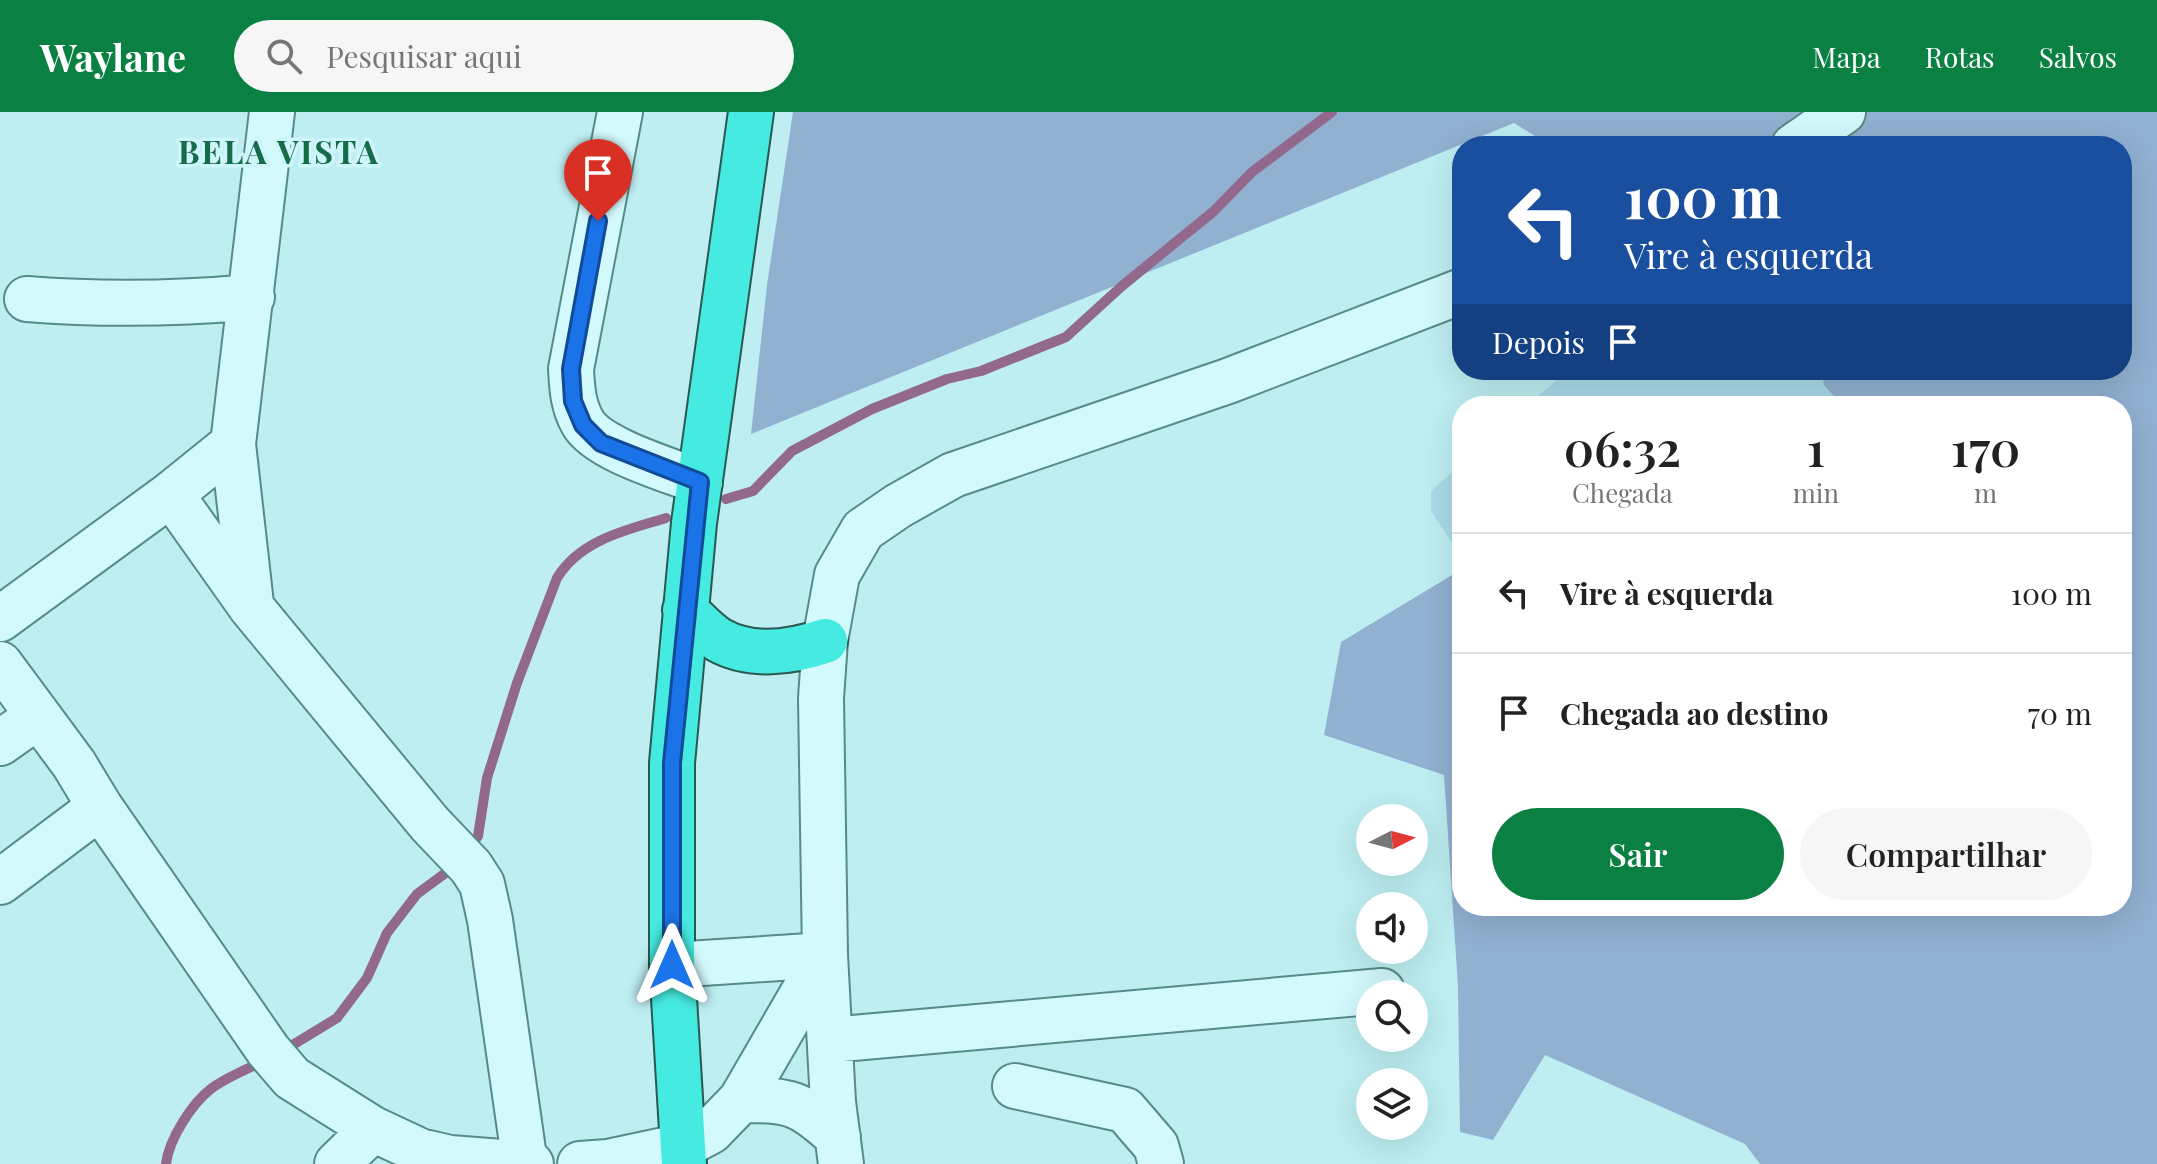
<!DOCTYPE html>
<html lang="pt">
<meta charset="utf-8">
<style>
:root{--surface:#fff;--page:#f6f6f6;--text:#222;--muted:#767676;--line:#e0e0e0;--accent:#0b8043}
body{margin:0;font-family:"Playfair Display",serif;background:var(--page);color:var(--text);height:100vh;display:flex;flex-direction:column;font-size:30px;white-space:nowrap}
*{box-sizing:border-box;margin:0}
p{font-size:26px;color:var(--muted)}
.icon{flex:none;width:44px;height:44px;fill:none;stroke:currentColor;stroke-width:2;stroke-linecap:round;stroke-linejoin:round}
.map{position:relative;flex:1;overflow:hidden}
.drawer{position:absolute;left:1452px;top:284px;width:680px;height:520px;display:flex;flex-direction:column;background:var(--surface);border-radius:32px;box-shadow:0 8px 32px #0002}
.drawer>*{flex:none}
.hud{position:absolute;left:1452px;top:24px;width:680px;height:244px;border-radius:32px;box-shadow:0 8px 32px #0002;background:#1a4fa0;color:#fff;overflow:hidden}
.needle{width:52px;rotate:84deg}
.controls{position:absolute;left:1356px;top:692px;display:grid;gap:16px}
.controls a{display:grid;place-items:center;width:72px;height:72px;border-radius:50%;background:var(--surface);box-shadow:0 8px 32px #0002;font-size:40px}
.pin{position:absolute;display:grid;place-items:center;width:68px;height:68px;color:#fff;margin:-82px -34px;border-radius:50% 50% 50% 0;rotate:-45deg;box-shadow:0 0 8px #0007}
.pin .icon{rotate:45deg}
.me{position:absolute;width:88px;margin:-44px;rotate:0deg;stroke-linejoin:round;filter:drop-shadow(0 0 6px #0008)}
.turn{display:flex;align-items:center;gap:28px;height:168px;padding:0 40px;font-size:36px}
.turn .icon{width:104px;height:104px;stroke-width:2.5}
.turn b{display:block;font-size:56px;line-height:68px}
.then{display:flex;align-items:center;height:76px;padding:0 40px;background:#0003;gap:16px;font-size:30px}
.eta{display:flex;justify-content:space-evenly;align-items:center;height:136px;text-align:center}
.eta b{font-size:48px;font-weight:600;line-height:56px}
.button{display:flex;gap:16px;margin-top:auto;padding:16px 40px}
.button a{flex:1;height:92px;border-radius:48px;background:var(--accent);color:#fff;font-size:32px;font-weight:600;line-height:92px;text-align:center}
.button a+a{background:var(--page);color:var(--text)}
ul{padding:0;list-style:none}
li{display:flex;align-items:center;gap:24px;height:120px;padding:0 40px;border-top:2px solid var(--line)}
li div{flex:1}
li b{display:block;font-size:30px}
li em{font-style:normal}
header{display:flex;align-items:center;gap:48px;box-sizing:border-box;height:112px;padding:0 40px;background:var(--accent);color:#fff}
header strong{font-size:38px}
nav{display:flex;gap:44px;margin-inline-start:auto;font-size:28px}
.search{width:560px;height:72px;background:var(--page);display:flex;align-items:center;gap:20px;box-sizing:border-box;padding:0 28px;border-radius:44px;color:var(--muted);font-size:30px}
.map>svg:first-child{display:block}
</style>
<header>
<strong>Waylane</strong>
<div class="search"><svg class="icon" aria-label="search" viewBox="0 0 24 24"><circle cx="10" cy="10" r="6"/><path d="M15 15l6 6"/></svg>Pesquisar aqui</div>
<nav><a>Mapa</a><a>Rotas</a><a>Salvos</a></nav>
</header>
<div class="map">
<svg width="2157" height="1052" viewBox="0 0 2157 1052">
<rect width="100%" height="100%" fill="#beeef2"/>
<path fill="#aadbe8" d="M 1569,258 L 1821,258 L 1824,273 L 1889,290 L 1890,294 L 1526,294 Z
M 1462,351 L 1462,431 L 1452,431 L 1431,399 L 1431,379 Z"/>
<path fill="#91b1d1" d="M 793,0 L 2157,0 L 2157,1052 L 1760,1052 L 1745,1032 L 1545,943 L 1493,1028 L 1460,1020 L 1458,875 L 1444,663 L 1324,623 L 1341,530 L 1462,457 L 1462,794 L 2122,794 L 2122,294 L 1890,294 L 1889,290 L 1842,293 L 1824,273 L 1821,258 L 2122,258 L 2122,34 L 1551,34 L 1514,11 L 751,322 L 767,173 Z"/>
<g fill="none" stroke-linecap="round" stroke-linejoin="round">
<path stroke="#92688c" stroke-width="10" d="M 726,387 L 753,379 L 792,339 L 872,297 L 947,267 L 981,259 L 1066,225 L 1122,174 L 1214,99 L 1252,60 L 1332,0
M 467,739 L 478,724 L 487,666 L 517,571 L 557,466 C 580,428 626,418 666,406
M 281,940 L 337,906 L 367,866 L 387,821 L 417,782 L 455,754
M 166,1052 C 169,1027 192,991 212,976 C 227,965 247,957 264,949"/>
<defs>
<path id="minor" d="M 620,0 L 571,257 C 572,276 573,294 583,311 C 599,338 670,358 700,370
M 1794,34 L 1843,0
M 27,187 C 103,193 176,192 252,185
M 233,332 L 251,492
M 171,382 L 251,495 L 430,712 L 471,755 L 482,772 L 490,808 L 525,1052
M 0,507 L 171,382 L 233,332 L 272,0
M 0,552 L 74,652 L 100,695 L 268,938 L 292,966 L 373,1017 L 420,1039 L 450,1046 L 531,1052
M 0,631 L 37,605
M 0,770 L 100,695
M 672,853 L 825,843
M 830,928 L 1382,879
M 1015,974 L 1125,998 L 1156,1034 L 1161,1052
M 741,988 C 791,988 800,990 838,1025
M 337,1052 L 373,1017
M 580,1052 L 608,1050 L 683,1034 L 711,1019 L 741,988 L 825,843
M 841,1052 L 833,990 L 825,843 L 821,586 L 825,529 L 837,463 L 863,418 L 898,394 L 953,363 L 1228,269 L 1462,179"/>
<path id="highway" d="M 685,498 C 696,508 707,521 719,528 C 751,546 792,540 825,529
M 684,1052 L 672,853 L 672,651 L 694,411 L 751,0"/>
</defs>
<use href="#minor" stroke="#558c87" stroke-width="48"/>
<use href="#highway" stroke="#2a5952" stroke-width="48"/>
<use href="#minor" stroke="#d2f9fc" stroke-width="44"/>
<use href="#highway" stroke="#45eae0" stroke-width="44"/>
</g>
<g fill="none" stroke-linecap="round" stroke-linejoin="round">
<defs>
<path id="route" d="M 598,109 L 571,257 L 573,289 L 583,313 L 601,331 L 700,370 L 672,651 L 672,853"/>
</defs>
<use href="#route" stroke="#114b97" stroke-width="20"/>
<use href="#route" stroke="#1a73e8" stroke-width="14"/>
</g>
<g text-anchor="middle" stroke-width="7" stroke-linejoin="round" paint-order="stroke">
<g font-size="32" font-weight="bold" letter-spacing="2" fill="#166b48" stroke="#cef5f9">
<text x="279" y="52">BELA VISTA</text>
</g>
</g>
</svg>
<div class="controls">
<a><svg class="needle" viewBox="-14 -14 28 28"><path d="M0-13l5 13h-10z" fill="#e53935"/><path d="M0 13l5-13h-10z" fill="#767676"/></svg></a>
<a><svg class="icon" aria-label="sound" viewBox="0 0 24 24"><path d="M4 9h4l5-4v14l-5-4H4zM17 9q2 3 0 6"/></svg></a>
<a><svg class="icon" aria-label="search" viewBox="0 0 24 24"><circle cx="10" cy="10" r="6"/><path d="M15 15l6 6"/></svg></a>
<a><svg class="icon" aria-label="layers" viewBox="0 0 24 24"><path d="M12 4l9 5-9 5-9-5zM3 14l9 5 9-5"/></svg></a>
</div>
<div class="pin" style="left:598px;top:109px;background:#d93025"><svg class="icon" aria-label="arrive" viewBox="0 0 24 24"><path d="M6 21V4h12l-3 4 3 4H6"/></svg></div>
<svg class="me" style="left:672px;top:853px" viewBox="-20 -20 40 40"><path d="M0-17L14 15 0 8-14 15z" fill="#1a73e8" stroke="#fff" stroke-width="4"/></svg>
<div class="hud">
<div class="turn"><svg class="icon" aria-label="left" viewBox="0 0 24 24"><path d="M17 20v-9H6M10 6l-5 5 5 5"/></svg><div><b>100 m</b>Vire à esquerda</div></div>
<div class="then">Depois<svg class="icon" aria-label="arrive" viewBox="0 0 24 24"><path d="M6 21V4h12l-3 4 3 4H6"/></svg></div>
</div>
<section class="drawer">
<div class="eta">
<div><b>06:32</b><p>Chegada</p></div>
<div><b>1</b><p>min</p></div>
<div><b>170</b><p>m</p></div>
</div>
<ul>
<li><svg class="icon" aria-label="left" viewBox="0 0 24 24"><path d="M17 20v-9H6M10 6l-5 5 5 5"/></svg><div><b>Vire à esquerda</b></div><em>100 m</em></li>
<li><svg class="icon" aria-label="arrive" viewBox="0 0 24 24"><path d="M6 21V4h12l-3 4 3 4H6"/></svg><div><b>Chegada ao destino</b></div><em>70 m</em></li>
</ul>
<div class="button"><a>Sair</a><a>Compartilhar</a></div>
</section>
</div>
